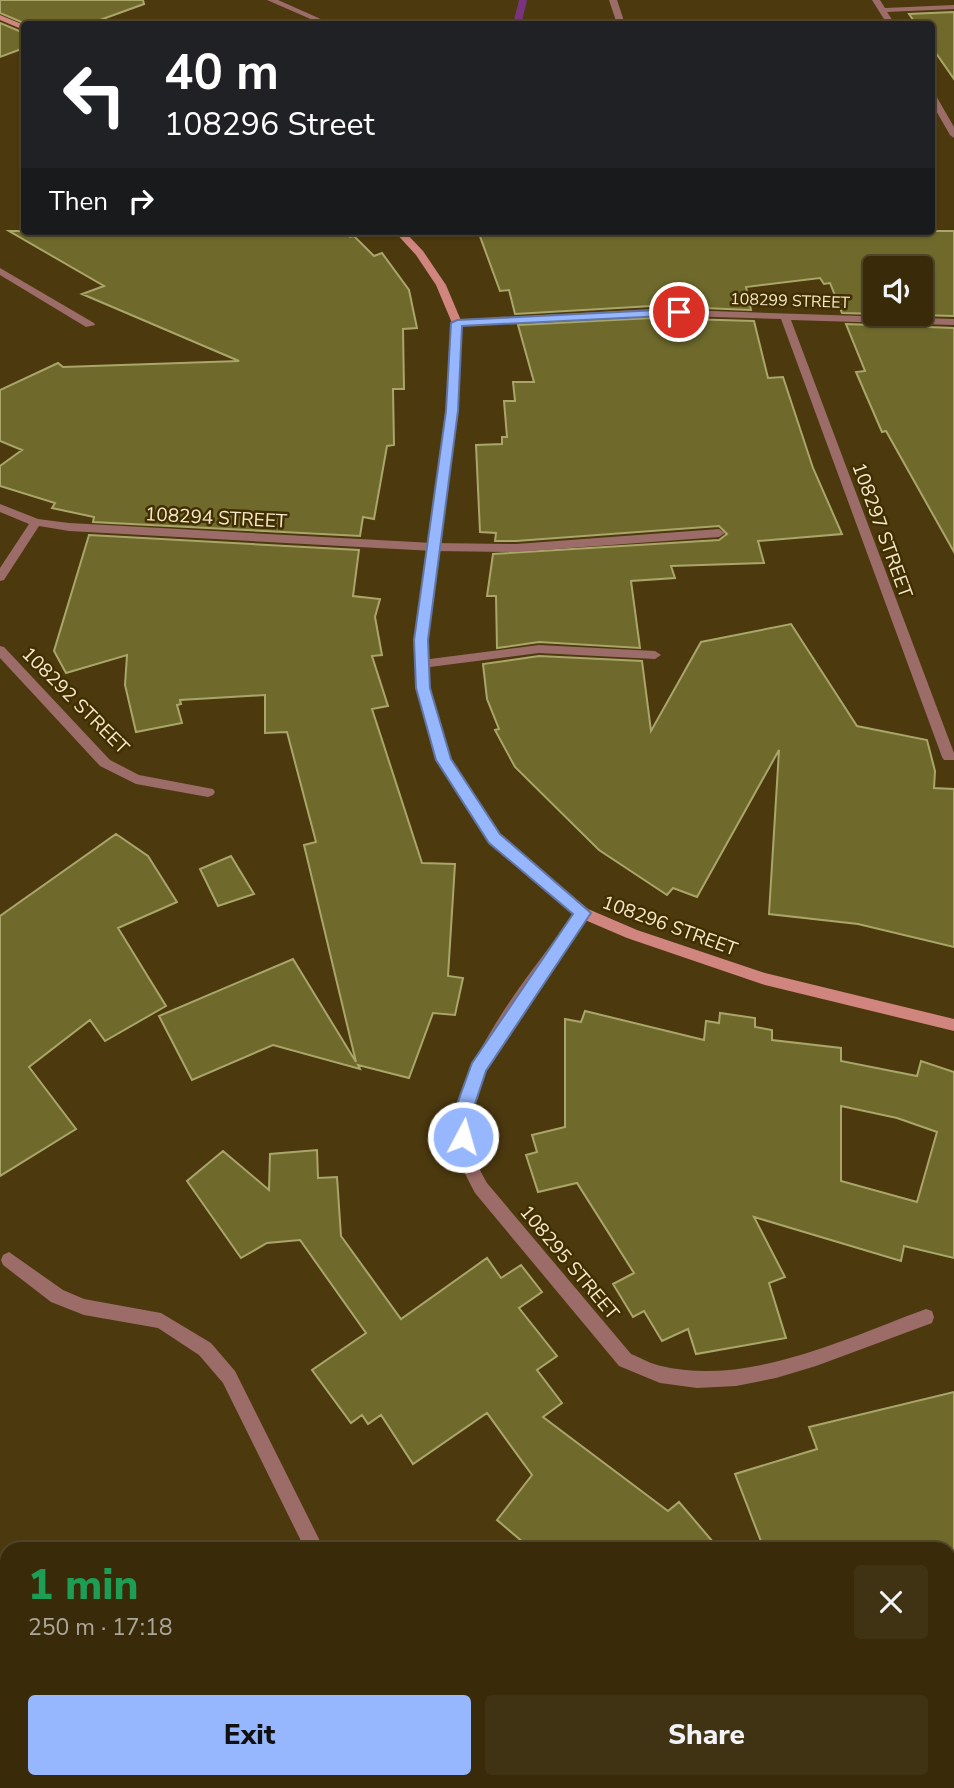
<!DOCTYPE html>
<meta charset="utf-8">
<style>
:root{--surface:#392b0a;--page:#403313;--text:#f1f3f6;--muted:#aba79c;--line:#53472b;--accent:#96b6fd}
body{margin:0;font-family:"Nunito Sans",sans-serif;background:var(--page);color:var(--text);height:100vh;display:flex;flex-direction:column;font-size:26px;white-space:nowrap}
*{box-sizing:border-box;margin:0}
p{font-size:23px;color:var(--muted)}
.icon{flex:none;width:38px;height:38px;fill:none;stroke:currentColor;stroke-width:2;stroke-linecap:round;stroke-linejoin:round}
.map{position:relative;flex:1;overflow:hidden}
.side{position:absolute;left:0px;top:1542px;width:956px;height:247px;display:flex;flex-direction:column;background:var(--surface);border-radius:21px 21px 0 0;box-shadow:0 2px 5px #0004,0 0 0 2px var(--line)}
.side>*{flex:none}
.hud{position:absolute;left:21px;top:21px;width:914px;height:214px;border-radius:7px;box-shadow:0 2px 5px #0004,0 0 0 2px var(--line);background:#202124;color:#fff;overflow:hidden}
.controls{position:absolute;left:863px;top:256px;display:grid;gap:14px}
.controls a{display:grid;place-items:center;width:70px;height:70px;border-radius:7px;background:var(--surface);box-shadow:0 2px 5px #0004,0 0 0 2px var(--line);font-size:35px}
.pin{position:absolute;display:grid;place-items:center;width:60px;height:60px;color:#fff;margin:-30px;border:4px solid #fff;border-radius:50%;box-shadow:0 2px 7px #0007}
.me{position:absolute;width:77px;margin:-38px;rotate:6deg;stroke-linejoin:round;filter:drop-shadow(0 0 5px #0008)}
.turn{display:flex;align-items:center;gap:24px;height:147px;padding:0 28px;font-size:32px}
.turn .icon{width:91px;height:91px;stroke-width:2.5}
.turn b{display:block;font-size:49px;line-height:60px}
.then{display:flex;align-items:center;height:66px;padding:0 28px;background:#0003;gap:14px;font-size:26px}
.round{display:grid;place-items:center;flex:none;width:74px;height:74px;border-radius:7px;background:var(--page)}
.headline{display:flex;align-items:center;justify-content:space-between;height:119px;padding:0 28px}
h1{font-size:42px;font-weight:800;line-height:52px;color:#1e9e55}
.cta{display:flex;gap:14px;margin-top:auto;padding:14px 28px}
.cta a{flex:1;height:80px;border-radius:7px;background:var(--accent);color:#111;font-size:28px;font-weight:800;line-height:80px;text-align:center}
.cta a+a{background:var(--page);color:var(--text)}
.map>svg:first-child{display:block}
</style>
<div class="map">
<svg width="954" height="1788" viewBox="0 0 954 1788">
<rect width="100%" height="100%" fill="#4c390e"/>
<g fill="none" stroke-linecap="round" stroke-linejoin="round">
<path fill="#7a347f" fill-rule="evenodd" d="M 519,0 L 527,0 L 522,21 L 515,24 L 504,24 L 514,20 Z"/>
</g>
<path fill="#6f6a2c" stroke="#aaa66a" stroke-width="2" fill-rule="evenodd" d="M 0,0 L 143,0 L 144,4 L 89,24 L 26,24 L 0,13 Z
M 954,12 L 954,79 L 931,46 L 931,24 L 916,24 L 909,14 Z
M 0,23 L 24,33 L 24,48 L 0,57 Z
M 9,231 L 342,231 L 350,237 L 354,236 L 374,256 L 382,253 L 409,290 L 417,328 L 403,329 L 404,389 L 393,389 L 394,445 L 387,446 L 374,519 L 363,517 L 360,536 L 93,522 L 94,517 L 52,508 L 55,503 L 0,486 L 0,466 L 22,450 L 0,441 L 0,390 L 58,363 L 63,367 L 239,361 L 82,294 L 104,286 Z
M 478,231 L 954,231 L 954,316 L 842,313 L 830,283 L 824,284 L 820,278 L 746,287 L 751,310 L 652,306 L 515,314 L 509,290 L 500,291 ZM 875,268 L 920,268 L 920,313 L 875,313 Z
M 652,318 L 754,321 L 768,378 L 783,377 L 813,468 L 842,534 L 758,541 L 764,563 L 671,566 L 675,578 L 631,581 L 640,648 L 539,642 L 497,648 L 496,596 L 487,596 L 493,554 L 719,540 L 727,534 L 719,526 L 516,541 L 495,541 L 496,533 L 480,532 L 476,445 L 502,444 L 502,437 L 507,437 L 504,401 L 515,401 L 513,382 L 534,382 L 518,325 Z
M 846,324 L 954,328 L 954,552 L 886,431 L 882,432 L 856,372 L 865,371 Z
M 89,535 L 359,550 L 353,596 L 380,599 L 375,617 L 382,655 L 372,656 L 388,706 L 372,709 L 422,863 L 455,864 L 448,976 L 463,978 L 455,1015 L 433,1013 L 409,1078 L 358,1065 L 360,1069 L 273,1045 L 192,1080 L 159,1016 L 293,959 L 356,1062 L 304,845 L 316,842 L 287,732 L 265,733 L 265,695 L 180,700 L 181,704 L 177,705 L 182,723 L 136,732 L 125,685 L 127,655 L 66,673 L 54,651 Z
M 791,624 L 857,726 L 927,740 L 935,771 L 934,788 L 954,789 L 954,947 L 858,924 L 769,914 L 779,750 L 697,897 L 673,888 L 667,895 L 599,850 L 515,767 L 495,730 L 499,729 L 487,699 L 483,664 L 539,656 L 642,661 L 651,731 L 701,642 Z
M 116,834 L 148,856 L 177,902 L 118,928 L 166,1006 L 105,1041 L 90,1020 L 29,1067 L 76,1129 L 0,1176 L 0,916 Z
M 231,856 L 254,894 L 218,906 L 200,869 Z
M 585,1011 L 704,1040 L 706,1021 L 719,1023 L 720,1013 L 755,1018 L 755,1027 L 772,1030 L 772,1040 L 841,1048 L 841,1061 L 917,1076 L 921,1061 L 954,1072 L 954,1258 L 904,1246 L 901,1261 L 754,1217 L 785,1277 L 769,1283 L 786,1338 L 696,1354 L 688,1329 L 662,1341 L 644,1311 L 633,1317 L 613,1284 L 634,1273 L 577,1183 L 538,1192 L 526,1155 L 537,1152 L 532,1135 L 565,1127 L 565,1019 L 581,1022 ZM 841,1106 L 897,1118 L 937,1132 L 917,1202 L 841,1181 Z
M 317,1150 L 318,1178 L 337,1177 L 341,1236 L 401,1319 L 487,1258 L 501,1278 L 521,1265 L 542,1292 L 519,1308 L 557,1356 L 537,1370 L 562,1403 L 543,1417 L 668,1511 L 679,1502 L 719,1549 L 531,1549 L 497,1520 L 532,1475 L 487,1413 L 413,1464 L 381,1415 L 368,1424 L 362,1415 L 351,1423 L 312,1370 L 366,1333 L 300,1240 L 267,1243 L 241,1258 L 187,1181 L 223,1151 L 269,1190 L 270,1154 Z
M 954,1392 L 954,1549 L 764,1549 L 735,1474 L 817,1449 L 809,1427 Z"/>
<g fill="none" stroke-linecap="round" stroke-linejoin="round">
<path fill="#9c6c68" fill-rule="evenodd" d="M 539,645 L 655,651 L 661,655 L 655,659 L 539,653 L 422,668 L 416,664 L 422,660 Z
M 9,1252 L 63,1290 L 84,1299 L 161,1313 L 211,1343 L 235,1371 L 324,1549 L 305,1549 L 223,1383 L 199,1355 L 158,1328 L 84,1315 L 51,1302 L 3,1265 L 1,1260 L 3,1255 Z
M 523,1782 L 546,1782 L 549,1788 L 525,1788 Z"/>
<path fill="#9c6c68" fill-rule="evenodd" d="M 267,0 L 278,0 L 332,24 L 322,24 Z
M 609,0 L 617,0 L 625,24 L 617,24 Z
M 872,0 L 880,0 L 885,8 L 954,5 L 954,9 L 887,12 L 895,24 L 887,24 Z
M 931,91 L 935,94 L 954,127 L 954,138 L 950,135 L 931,102 Z
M 0,268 L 94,323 L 95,325 L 86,327 L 0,275 Z
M 652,309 L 954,319 L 954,325 L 791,320 L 954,753 L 954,760 L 944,760 L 942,757 L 781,319 L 652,315 L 457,326 L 452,323 L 457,320 Z
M 0,504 L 38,519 L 69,523 L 433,543 L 516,544 L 719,529 L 725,533 L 719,537 L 516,552 L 433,551 L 69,531 L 39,526 L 4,580 L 0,581 L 0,568 L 29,524 L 0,512 Z
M 0,646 L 4,647 L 110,760 L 139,775 L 213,789 L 215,792 L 213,795 L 208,797 L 136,784 L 100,766 L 0,658 Z
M 583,907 L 588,909 L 590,913 L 588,917 C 546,975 469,1063 471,1137 C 471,1154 479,1169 487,1183 L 631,1354 C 641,1358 651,1364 661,1366 C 747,1387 847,1338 926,1309 L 932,1311 L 934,1317 L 932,1323 L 816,1366 L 776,1378 L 736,1386 L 697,1388 L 660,1383 L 619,1366 L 475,1193 C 466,1176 456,1157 455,1138 C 453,1062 535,968 578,909 Z"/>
<path fill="#d1857f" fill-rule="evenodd" d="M 0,15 L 24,25 L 24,30 L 0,20 Z
M 394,231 L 404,231 L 423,251 L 446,285 L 462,323 L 457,411 L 427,640 L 429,688 L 450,759 L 500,835 L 588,909 L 637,930 L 765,973 L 954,1019 L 954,1031 L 765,985 L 627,938 L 578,917 L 490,843 L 437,760 L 417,688 L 415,640 L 447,411 L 452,323 L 436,285 L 416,255 Z"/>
</g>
<path fill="#96b6fd" stroke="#6276a4" stroke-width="2" d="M 679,309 L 684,312 L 683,315 L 462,326 L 458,411 L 428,640 L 430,688 L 451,759 L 500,834 L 591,913 L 486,1071 L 474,1107 L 472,1137 L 463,1145 L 454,1137 L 456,1107 L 472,1063 L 573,914 L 489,843 L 436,760 L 416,688 L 414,640 L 446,411 L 451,323 L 457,320 Z"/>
<g text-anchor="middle" stroke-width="5" stroke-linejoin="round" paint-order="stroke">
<g font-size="16" fill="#f7e9cd" stroke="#412f01">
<text transform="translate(790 300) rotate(2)" y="6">108299 STREET</text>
</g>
<g font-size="19" fill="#f7e9cd" stroke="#412f01">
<text transform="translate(216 517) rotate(3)" y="7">108294 STREET</text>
<text transform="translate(883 530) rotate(70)" y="7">108297 STREET</text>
<text transform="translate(76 700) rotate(45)" y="7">108292 STREET</text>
<text transform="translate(670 925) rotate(20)" y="7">108296 STREET</text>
<text transform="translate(570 1262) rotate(50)" y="7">108295 STREET</text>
</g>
</g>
</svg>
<div class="controls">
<a><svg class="icon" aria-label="sound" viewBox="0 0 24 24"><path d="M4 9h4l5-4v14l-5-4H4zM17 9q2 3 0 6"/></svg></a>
</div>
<div class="pin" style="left:679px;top:312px;background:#d93025"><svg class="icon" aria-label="arrive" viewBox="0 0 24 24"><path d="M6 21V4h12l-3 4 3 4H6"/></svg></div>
<svg class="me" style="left:463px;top:1137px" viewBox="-20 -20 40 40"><circle r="17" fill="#96b6fd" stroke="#fff" stroke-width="3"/><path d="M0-11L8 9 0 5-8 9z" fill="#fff"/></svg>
<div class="hud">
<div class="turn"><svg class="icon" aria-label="left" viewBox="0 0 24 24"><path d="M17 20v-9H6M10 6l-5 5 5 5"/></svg><div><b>40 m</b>108296 Street</div></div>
<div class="then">Then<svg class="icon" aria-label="right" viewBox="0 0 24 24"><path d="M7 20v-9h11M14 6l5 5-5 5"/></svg></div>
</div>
<section class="side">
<div class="headline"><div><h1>1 min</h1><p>250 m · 17:18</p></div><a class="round"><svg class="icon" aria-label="close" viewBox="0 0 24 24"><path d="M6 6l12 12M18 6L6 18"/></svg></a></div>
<div class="cta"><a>Exit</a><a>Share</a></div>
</section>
</div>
